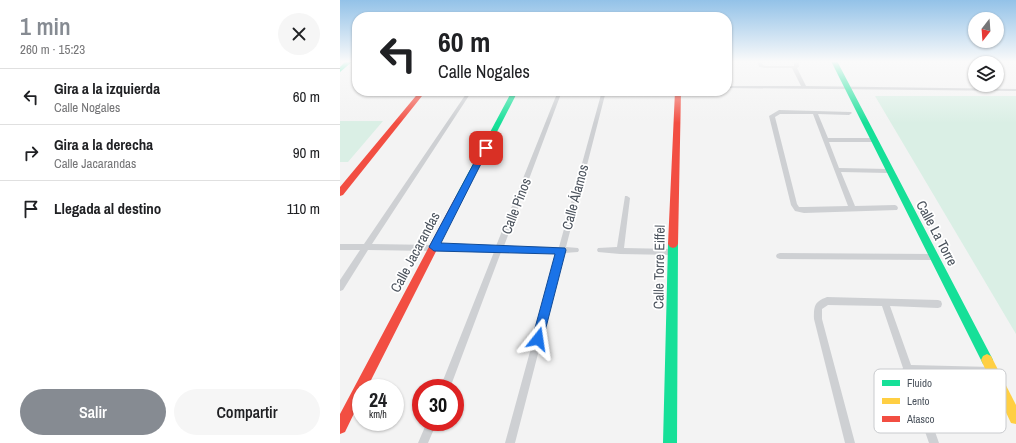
<!DOCTYPE html>
<html lang="es">
<meta charset="utf-8">
<style>
:root{--surface:#fff;--page:#f6f6f6;--text:#202124;--muted:#757577;--line:#e0e0e0;--accent:#868b92}
body{margin:0;font-family:"Archivo Narrow",sans-serif;background:var(--page);color:var(--text);height:100vh;display:flex;flex-direction:column;font-size:15px;white-space:nowrap}
*{box-sizing:border-box;margin:0}
p{font-size:13px;color:var(--muted)}
.icon{flex:none;width:22px;height:22px;fill:none;stroke:currentColor;stroke-width:2;stroke-linecap:round;stroke-linejoin:round}
.map{position:relative;flex:1;overflow:hidden}
.sheet{display:flex;flex-direction:column;background:var(--surface);width:340px}
.sheet>*{flex:none}
.guide{position:absolute;left:12px;top:12px;width:380px;height:84px;border-radius:16px;box-shadow:0 1px 3px #0004;background:#fff;color:var(--text);overflow:hidden}
.needle{width:26px;rotate:197deg}
.fabs{position:absolute;left:628px;top:12px;display:grid;gap:8px}
.fabs a{display:grid;place-items:center;width:36px;height:36px;border-radius:50%;background:var(--surface);box-shadow:0 1px 3px #0004;font-size:20px}
.speed{position:absolute;left:12px;top:379px;display:flex;gap:8px;font-size:20px;font-weight:700;text-align:center}
.speed>*{display:grid;place-content:center;width:52px;height:52px;border-radius:50%;background:var(--surface);box-shadow:0 1px 3px #0004;line-height:1}
.speed small{font-size:10px;font-weight:400}
.speed .limit{border:6px solid #d22;background:#fff;color:#111}
.pin{position:absolute;display:grid;place-items:center;width:34px;height:34px;color:#fff;margin:-17px;border-radius:8px;box-shadow:0 2px 6px #0006}
.me{position:absolute;width:44px;margin:-22px;rotate:15deg;stroke-linejoin:round;filter:drop-shadow(0 0 3px #0008)}
.turn{display:flex;align-items:center;gap:14px;height:84px;padding:0 20px;font-size:18px}
.turn .icon{width:52px;height:52px;stroke-width:2.5}
.turn b{display:block;font-size:28px;line-height:34px}
.round{display:grid;place-items:center;flex:none;width:42px;height:42px;border-radius:21px;background:var(--page)}
.head{display:flex;align-items:center;justify-content:space-between;height:68px;padding:0 20px}
h1{font-size:24px;font-weight:600;line-height:30px;color:var(--accent)}
.action{display:flex;gap:8px;margin-top:auto;padding:8px 20px}
.action a{flex:1;height:46px;border-radius:24px;background:var(--accent);color:#fff;font-size:16px;font-weight:600;line-height:46px;text-align:center}
.action a+a{background:var(--page);color:var(--text)}
ul{padding:0;list-style:none}
li{display:flex;align-items:center;gap:12px;height:56px;padding:0 20px;border-top:1px solid var(--line)}
li div{flex:1}
li b{display:block;font-size:15px}
li em{font-style:normal}
main{display:flex;flex:1;min-height:0}
.map>svg:first-child{display:block}
</style>
<main>
<section class="sheet">
<div class="head"><div><h1>1 min</h1><p>260 m · 15:23</p></div><a class="round"><svg class="icon" aria-label="close" viewBox="0 0 24 24"><path d="M6 6l12 12M18 6L6 18"/></svg></a></div>
<ul>
<li><svg class="icon" aria-label="left" viewBox="0 0 24 24"><path d="M17 20v-9H6M10 6l-5 5 5 5"/></svg><div><b>Gira a la izquierda</b><p>Calle Nogales</p></div><em>60 m</em></li>
<li><svg class="icon" aria-label="right" viewBox="0 0 24 24"><path d="M7 20v-9h11M14 6l5 5-5 5"/></svg><div><b>Gira a la derecha</b><p>Calle Jacarandas</p></div><em>90 m</em></li>
<li><svg class="icon" aria-label="arrive" viewBox="0 0 24 24"><path d="M6 21V4h12l-3 4 3 4H6"/></svg><div><b>Llegada al destino</b></div><em>110 m</em></li>
</ul>
<div class="action"><a>Salir</a><a>Compartir</a></div>
</section>
<div class="map">
<svg width="676" height="443" viewBox="0 0 676 443">
<rect width="100%" height="100%" fill="#f3f3f3"/>
<path fill="#daefe5" d="M 535,96 L 676,96 L 676,334 Z
M 0,121 L 43,121 L 8,162 L 0,162 Z"/>
<g fill="none" stroke-linecap="round" stroke-linejoin="round">
<path fill="#ced0d3" fill-rule="evenodd" d="M 417,61 L 421,61 L 423,65 L 425,66 L 454,66 L 454,61 L 458,61 L 459,67 L 457,68 L 466,86 L 676,89 L 676,91 L 387,88 L 387,86 L 461,86 L 452,68 L 425,68 L 419,67 Z
M 128,91 L 132,91 L 32,244 L 156,246 L 218,91 L 222,91 L 164,246 L 219,247 L 262,91 L 266,91 L 226,247 L 238,248 L 239,250 L 238,252 L 224,253 L 175,443 L 165,443 L 217,253 L 161,252 L 110,388 L 100,388 L 154,252 L 28,250 L 3,290 L 0,291 L 0,280 L 20,250 L 0,250 L 0,244 L 24,244 Z
M 439,110 L 511,112 L 512,113 L 509,115 L 478,114 L 488,138 L 533,138 L 536,140 L 533,142 L 489,142 L 499,168 L 548,169 L 551,171 L 548,173 L 501,172 L 515,206 L 555,205 L 557,206 L 558,208 L 557,210 L 464,213 L 455,211 L 451,205 L 429,116 ZM 440,114 L 473,114 L 508,206 L 464,207 L 459,207 L 457,204 L 435,117 Z
M 285,196 L 287,196 L 290,198 L 284,248 L 333,249 L 336,250 L 337,252 L 336,254 L 333,255 L 280,254 L 258,252 L 257,250 L 258,248 L 277,247 Z
M 440,253 L 594,254 L 597,255 L 598,257 L 597,259 L 594,260 L 440,259 L 437,258 L 436,256 L 437,254 Z
M 487,297 L 598,300 L 601,301 L 602,304 L 601,307 L 598,308 L 550,306 L 571,365 L 652,367 L 655,369 L 657,372 L 655,375 L 652,377 L 575,375 L 599,443 L 589,443 L 565,374 L 562,370 L 563,368 L 542,306 L 488,305 L 482,309 L 482,319 L 515,443 L 505,443 L 474,319 C 474,306 474,302 487,297 Z
M 87,422 L 97,422 L 88,443 L 78,443 Z"/>
<path fill="#16e098" fill-rule="evenodd" d="M 6,61 L 13,61 L 0,72 L 0,67 Z
M 491,61 L 497,61 L 651,356 L 653,360 L 651,364 L 647,366 L 643,364 Z
M 172,91 L 178,91 L 123,198 L 117,198 L 116,196 Z
M 333,240 L 336,241 L 338,244 L 337,443 L 323,443 L 328,244 L 330,241 Z"/>
<path fill="#ffcf43" fill-rule="evenodd" d="M 647,354 L 651,356 L 676,405 L 676,424 L 671,423 L 641,360 L 643,356 Z"/>
<path fill="#f24e42" fill-rule="evenodd" d="M 80,91 L 86,91 L 3,195 L 0,196 L 0,187 Z
M 335,91 L 341,91 L 338,244 L 336,247 L 333,248 L 330,247 L 328,244 Z
M 120,193 L 124,196 L 27,388 L 21,388 L 21,399 L 5,432 L 0,434 L 0,414 L 116,196 Z"/>
</g>
<linearGradient id="sky" x2="0" y2="1"><stop stop-color="#93c2e8"/><stop offset="0.5" stop-color="#fafafa"/><stop offset="1" stop-color="#fafafa" stop-opacity="0"/></linearGradient>
<rect width="676" height="123" fill="url(#sky)"/>
<path fill="#1a73e8" stroke="#114b97" d="M 146,145 L 149,148 L 101,243 L 225,248 L 226,250 L 203,339 L 202,343 L 198,345 L 194,343 L 192,339 L 215,254 L 94,251 L 89,247 L 142,148 Z"/>
<g text-anchor="middle" stroke-width="3.5" stroke-linejoin="round" paint-order="stroke">
<g font-size="14" fill="#4b535d" stroke="#fff">
<text transform="translate(235 197) rotate(-75)" y="5">Calle Álamos</text>
<text transform="translate(176 206) rotate(-69)" y="5">Calle Pinos</text>
<text transform="translate(597 233) rotate(62)" y="5">Calle La Torre</text>
<text transform="translate(75 252) rotate(-62)" y="5">Calle Jacarandas</text>
<text transform="translate(319 267) rotate(-89)" y="5">Calle Torre Eiffel</text>
</g>
</g>
<rect x="534" y="369" width="132" height="64" rx="6" fill="#fff" stroke="#c9cbce" stroke-width="1"/>
<rect x="542" y="380" width="18" height="6" fill="#16e098"/>
<rect x="542" y="398" width="18" height="6" fill="#ffcf43"/>
<rect x="542" y="416" width="18" height="6" fill="#f24e42"/>
<g font-size="11" fill="#4b535d">
<text x="567" y="387">Fluido</text>
<text x="567" y="405">Lento</text>
<text x="567" y="423">Atasco</text>
</g>
</svg>
<div class="fabs">
<a><svg class="needle" viewBox="-14 -14 28 28"><path d="M0-13l5 13h-10z" fill="#e53935"/><path d="M0 13l5-13h-10z" fill="#757577"/></svg></a>
<a><svg class="icon" aria-label="layers" viewBox="0 0 24 24"><path d="M12 4l9 5-9 5-9-5zM3 14l9 5 9-5"/></svg></a>
</div>
<div class="speed"><div>24<small>km/h</small></div><div class="limit">30</div></div>
<div class="pin" style="left:146px;top:148px;background:#d93025"><svg class="icon" aria-label="arrive" viewBox="0 0 24 24"><path d="M6 21V4h12l-3 4 3 4H6"/></svg></div>
<svg class="me" style="left:198px;top:339px" viewBox="-20 -20 40 40"><path d="M0-17L14 15 0 8-14 15z" fill="#1a73e8" stroke="#fff" stroke-width="4"/></svg>
<div class="guide">
<div class="turn"><svg class="icon" aria-label="left" viewBox="0 0 24 24"><path d="M17 20v-9H6M10 6l-5 5 5 5"/></svg><div><b>60 m</b>Calle Nogales</div></div>
</div>
</div>
</main>
